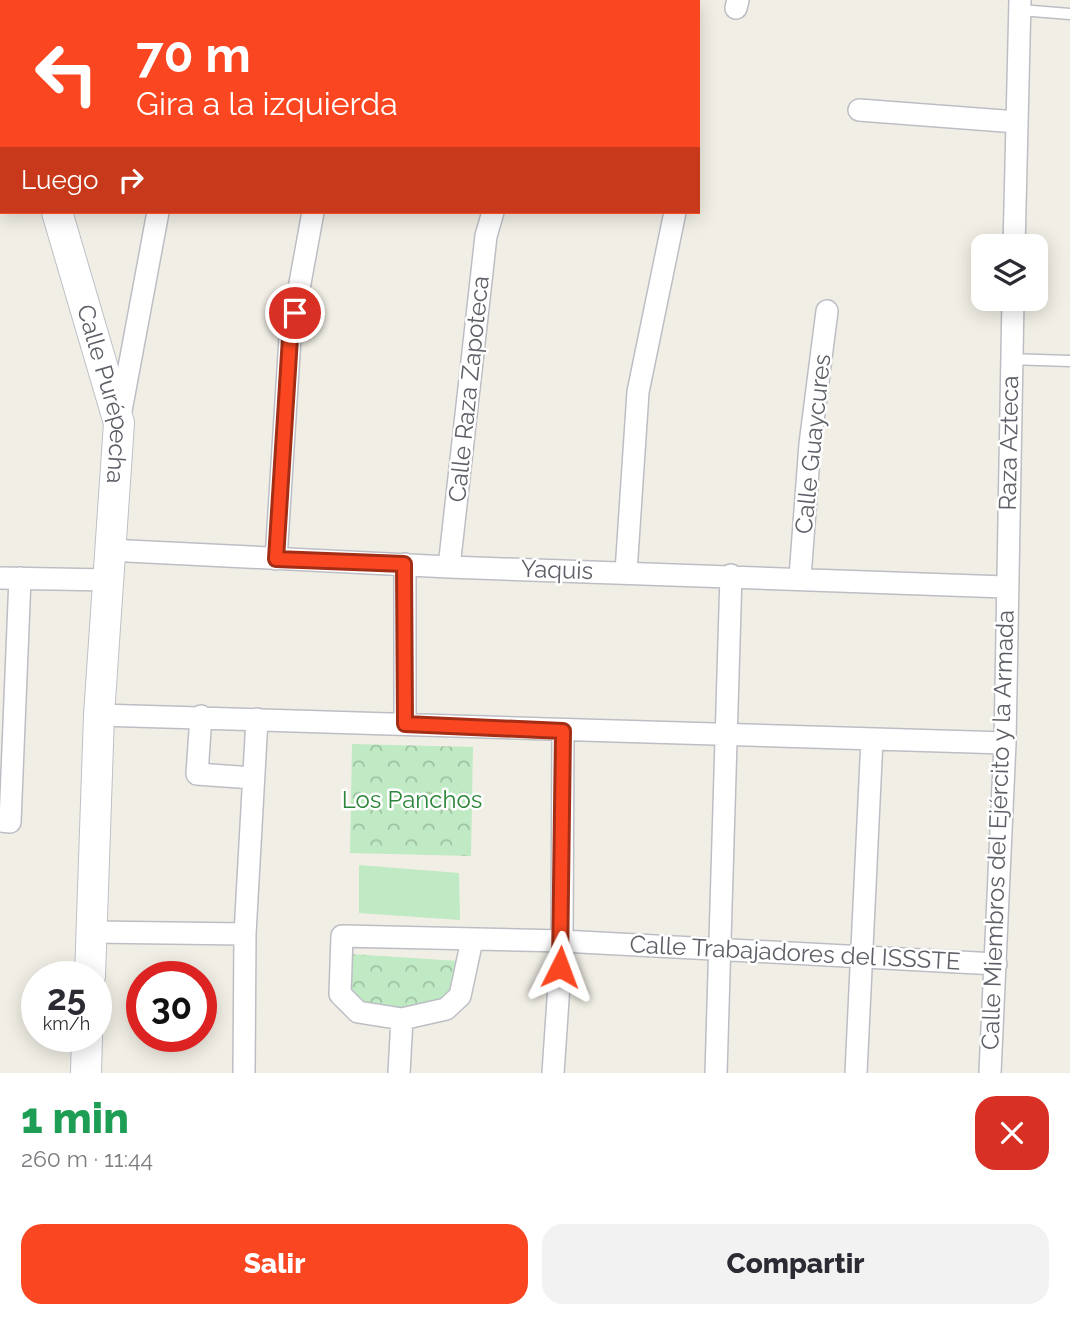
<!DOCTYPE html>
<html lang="es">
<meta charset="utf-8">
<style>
:root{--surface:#fff;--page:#f2f2f3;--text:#2b2b33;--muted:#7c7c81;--accent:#fb4721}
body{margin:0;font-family:Raleway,sans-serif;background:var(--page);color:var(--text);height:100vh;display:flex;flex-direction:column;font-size:26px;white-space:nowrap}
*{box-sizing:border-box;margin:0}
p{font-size:23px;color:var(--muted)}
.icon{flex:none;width:38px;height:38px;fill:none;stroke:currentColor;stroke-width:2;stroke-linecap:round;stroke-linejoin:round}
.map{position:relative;height:1073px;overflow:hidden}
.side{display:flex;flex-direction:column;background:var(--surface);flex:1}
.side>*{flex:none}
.hud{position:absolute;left:0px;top:0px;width:700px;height:214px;box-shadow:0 4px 18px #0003;background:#fb4721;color:#fff;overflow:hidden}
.tools{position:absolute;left:971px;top:234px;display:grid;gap:14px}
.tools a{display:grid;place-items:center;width:77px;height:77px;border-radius:14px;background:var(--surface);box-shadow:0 4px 18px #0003;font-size:35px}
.speed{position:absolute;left:21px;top:961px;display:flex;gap:14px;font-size:35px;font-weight:700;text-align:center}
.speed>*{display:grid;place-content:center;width:91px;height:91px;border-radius:50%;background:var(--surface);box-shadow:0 4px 18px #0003;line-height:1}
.speed small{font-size:18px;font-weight:400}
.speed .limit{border:10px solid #d22;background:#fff;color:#111}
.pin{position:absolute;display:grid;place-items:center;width:60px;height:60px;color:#fff;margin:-30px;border:4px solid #fff;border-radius:50%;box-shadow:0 2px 7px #0007}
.me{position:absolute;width:77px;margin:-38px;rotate:3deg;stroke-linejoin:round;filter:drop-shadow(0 0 5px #0008)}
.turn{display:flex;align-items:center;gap:24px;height:147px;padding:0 21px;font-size:32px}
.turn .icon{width:91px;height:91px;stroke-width:2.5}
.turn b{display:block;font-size:49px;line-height:60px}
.then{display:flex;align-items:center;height:66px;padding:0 21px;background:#0003;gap:14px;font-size:26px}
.round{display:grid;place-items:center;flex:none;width:74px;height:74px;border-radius:21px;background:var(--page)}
.overview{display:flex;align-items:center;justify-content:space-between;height:119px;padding:0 21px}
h1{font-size:42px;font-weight:800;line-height:52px;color:#1e9e55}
.primary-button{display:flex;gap:14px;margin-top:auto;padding:14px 21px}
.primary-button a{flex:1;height:80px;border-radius:21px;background:var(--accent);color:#fff;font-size:28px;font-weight:800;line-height:80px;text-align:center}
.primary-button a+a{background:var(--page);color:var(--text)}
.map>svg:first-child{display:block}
</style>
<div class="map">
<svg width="1070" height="1073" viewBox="0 0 1070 1073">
<defs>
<pattern id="park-crowns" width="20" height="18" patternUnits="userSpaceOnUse" patternTransform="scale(1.75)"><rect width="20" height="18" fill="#bfeac3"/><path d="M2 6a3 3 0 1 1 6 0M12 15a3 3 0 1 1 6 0" fill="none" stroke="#9ec1a2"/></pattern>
</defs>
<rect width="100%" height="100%" fill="#f1efe5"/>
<path fill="url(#park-crowns)" d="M 352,744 L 473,747 L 471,856 L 350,853 Z
M 351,954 L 459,961 L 456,982 L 445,1002 L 402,1014 L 364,1007 L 350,990 Z"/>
<path fill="#bfeac3" d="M 359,865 L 459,873 L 460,920 L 359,913 Z"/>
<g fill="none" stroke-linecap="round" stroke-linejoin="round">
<defs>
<path id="lane" d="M 1020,10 L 1070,14
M 1011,359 L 1070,361"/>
<path id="street" d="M 198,2 L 198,0
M 370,2 L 370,0
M 736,8 L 738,0
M 859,110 L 1017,122
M 1014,247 L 1020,0
M 120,416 L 158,212
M 108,550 L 449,567 L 1005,587
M 276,559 L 290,338 L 313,212
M 405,564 L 405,724
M 449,567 L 486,236 L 493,212
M 626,572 L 638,392 L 675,212
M 800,577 L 810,444 L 827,311
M 0,578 L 108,580
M 99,715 L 1005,743
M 201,716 L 197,774 L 253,778
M 0,821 L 10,822 L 20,578
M 92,932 L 245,934
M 472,940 L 460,996 L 446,1009 L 402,1019 L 358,1012 L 340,994 L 342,936 L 562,941 L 996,964
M 244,1073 L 245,934 L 257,719
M 399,1073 L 402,1019
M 553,1073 L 562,941 L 563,731
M 716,1073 L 731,575
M 856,1073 L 872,739
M 990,1073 L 1005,743 L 1013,299"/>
<g id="secondary">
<path d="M 17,0 L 17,2"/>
<path id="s1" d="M 57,212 L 119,423 L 99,715 L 90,976"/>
<path d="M 86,1073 L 87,1036"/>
</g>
</defs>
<use href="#lane" stroke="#bdbec5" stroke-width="13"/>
<use href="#street" stroke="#bdbec5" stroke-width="24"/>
<use href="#secondary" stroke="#bdc0c7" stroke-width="32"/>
<use href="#lane" stroke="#fff" stroke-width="10"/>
<use href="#street" stroke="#fff" stroke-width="21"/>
<use href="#secondary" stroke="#fff" stroke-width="30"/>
</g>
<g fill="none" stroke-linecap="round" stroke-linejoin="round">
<defs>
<path id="route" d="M 295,313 L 290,338 L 276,559 L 404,564 L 405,724 L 563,731 L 560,967"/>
</defs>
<use href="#route" stroke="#a32e15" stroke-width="18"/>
<use href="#route" stroke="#fb4721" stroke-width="12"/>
</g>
<g text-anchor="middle" stroke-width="5" stroke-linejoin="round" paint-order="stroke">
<g font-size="24" fill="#5d6067" stroke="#fff">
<text transform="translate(469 389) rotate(-84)" y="8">Calle Raza Zapoteca</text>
<text dy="8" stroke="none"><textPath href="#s1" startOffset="189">Calle Purépecha</textPath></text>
<text transform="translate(1009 443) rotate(-89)" y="8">Raza Azteca</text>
<text transform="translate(813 444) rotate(-84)" y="8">Calle Guaycures</text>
<text transform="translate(557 570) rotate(2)" y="8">Yaquis</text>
<text transform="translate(998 830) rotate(-88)" y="8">Calle Miembros del Ejército y la Armada</text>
<text transform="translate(795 953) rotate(3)" y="8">Calle Trabajadores del ISSSTE</text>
</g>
<g font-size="24" fill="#2c863a" stroke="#fff">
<text x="412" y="808">Los Panchos</text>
</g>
</g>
</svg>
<div class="tools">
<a><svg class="icon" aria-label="layers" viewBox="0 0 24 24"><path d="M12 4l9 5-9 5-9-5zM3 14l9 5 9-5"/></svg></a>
</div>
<div class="speed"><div>25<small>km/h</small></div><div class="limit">30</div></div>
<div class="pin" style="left:295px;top:313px;background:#d93025"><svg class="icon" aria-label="arrive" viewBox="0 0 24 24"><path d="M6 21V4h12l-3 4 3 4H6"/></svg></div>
<svg class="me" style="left:560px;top:967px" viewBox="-20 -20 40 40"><path d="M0-17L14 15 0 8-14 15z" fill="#fb4721" stroke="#fff" stroke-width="4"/></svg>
<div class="hud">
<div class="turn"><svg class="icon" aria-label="left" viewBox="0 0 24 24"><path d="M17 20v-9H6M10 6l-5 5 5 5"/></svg><div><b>70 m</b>Gira a la izquierda</div></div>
<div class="then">Luego<svg class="icon" aria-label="right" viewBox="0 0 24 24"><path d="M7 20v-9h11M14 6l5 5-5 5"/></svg></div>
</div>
</div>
<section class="side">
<div class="overview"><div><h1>1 min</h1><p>260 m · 11:44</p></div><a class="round" style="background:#d93025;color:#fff"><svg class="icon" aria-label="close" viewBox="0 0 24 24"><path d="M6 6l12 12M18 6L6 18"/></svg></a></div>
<div class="primary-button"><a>Salir</a><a>Compartir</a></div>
</section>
